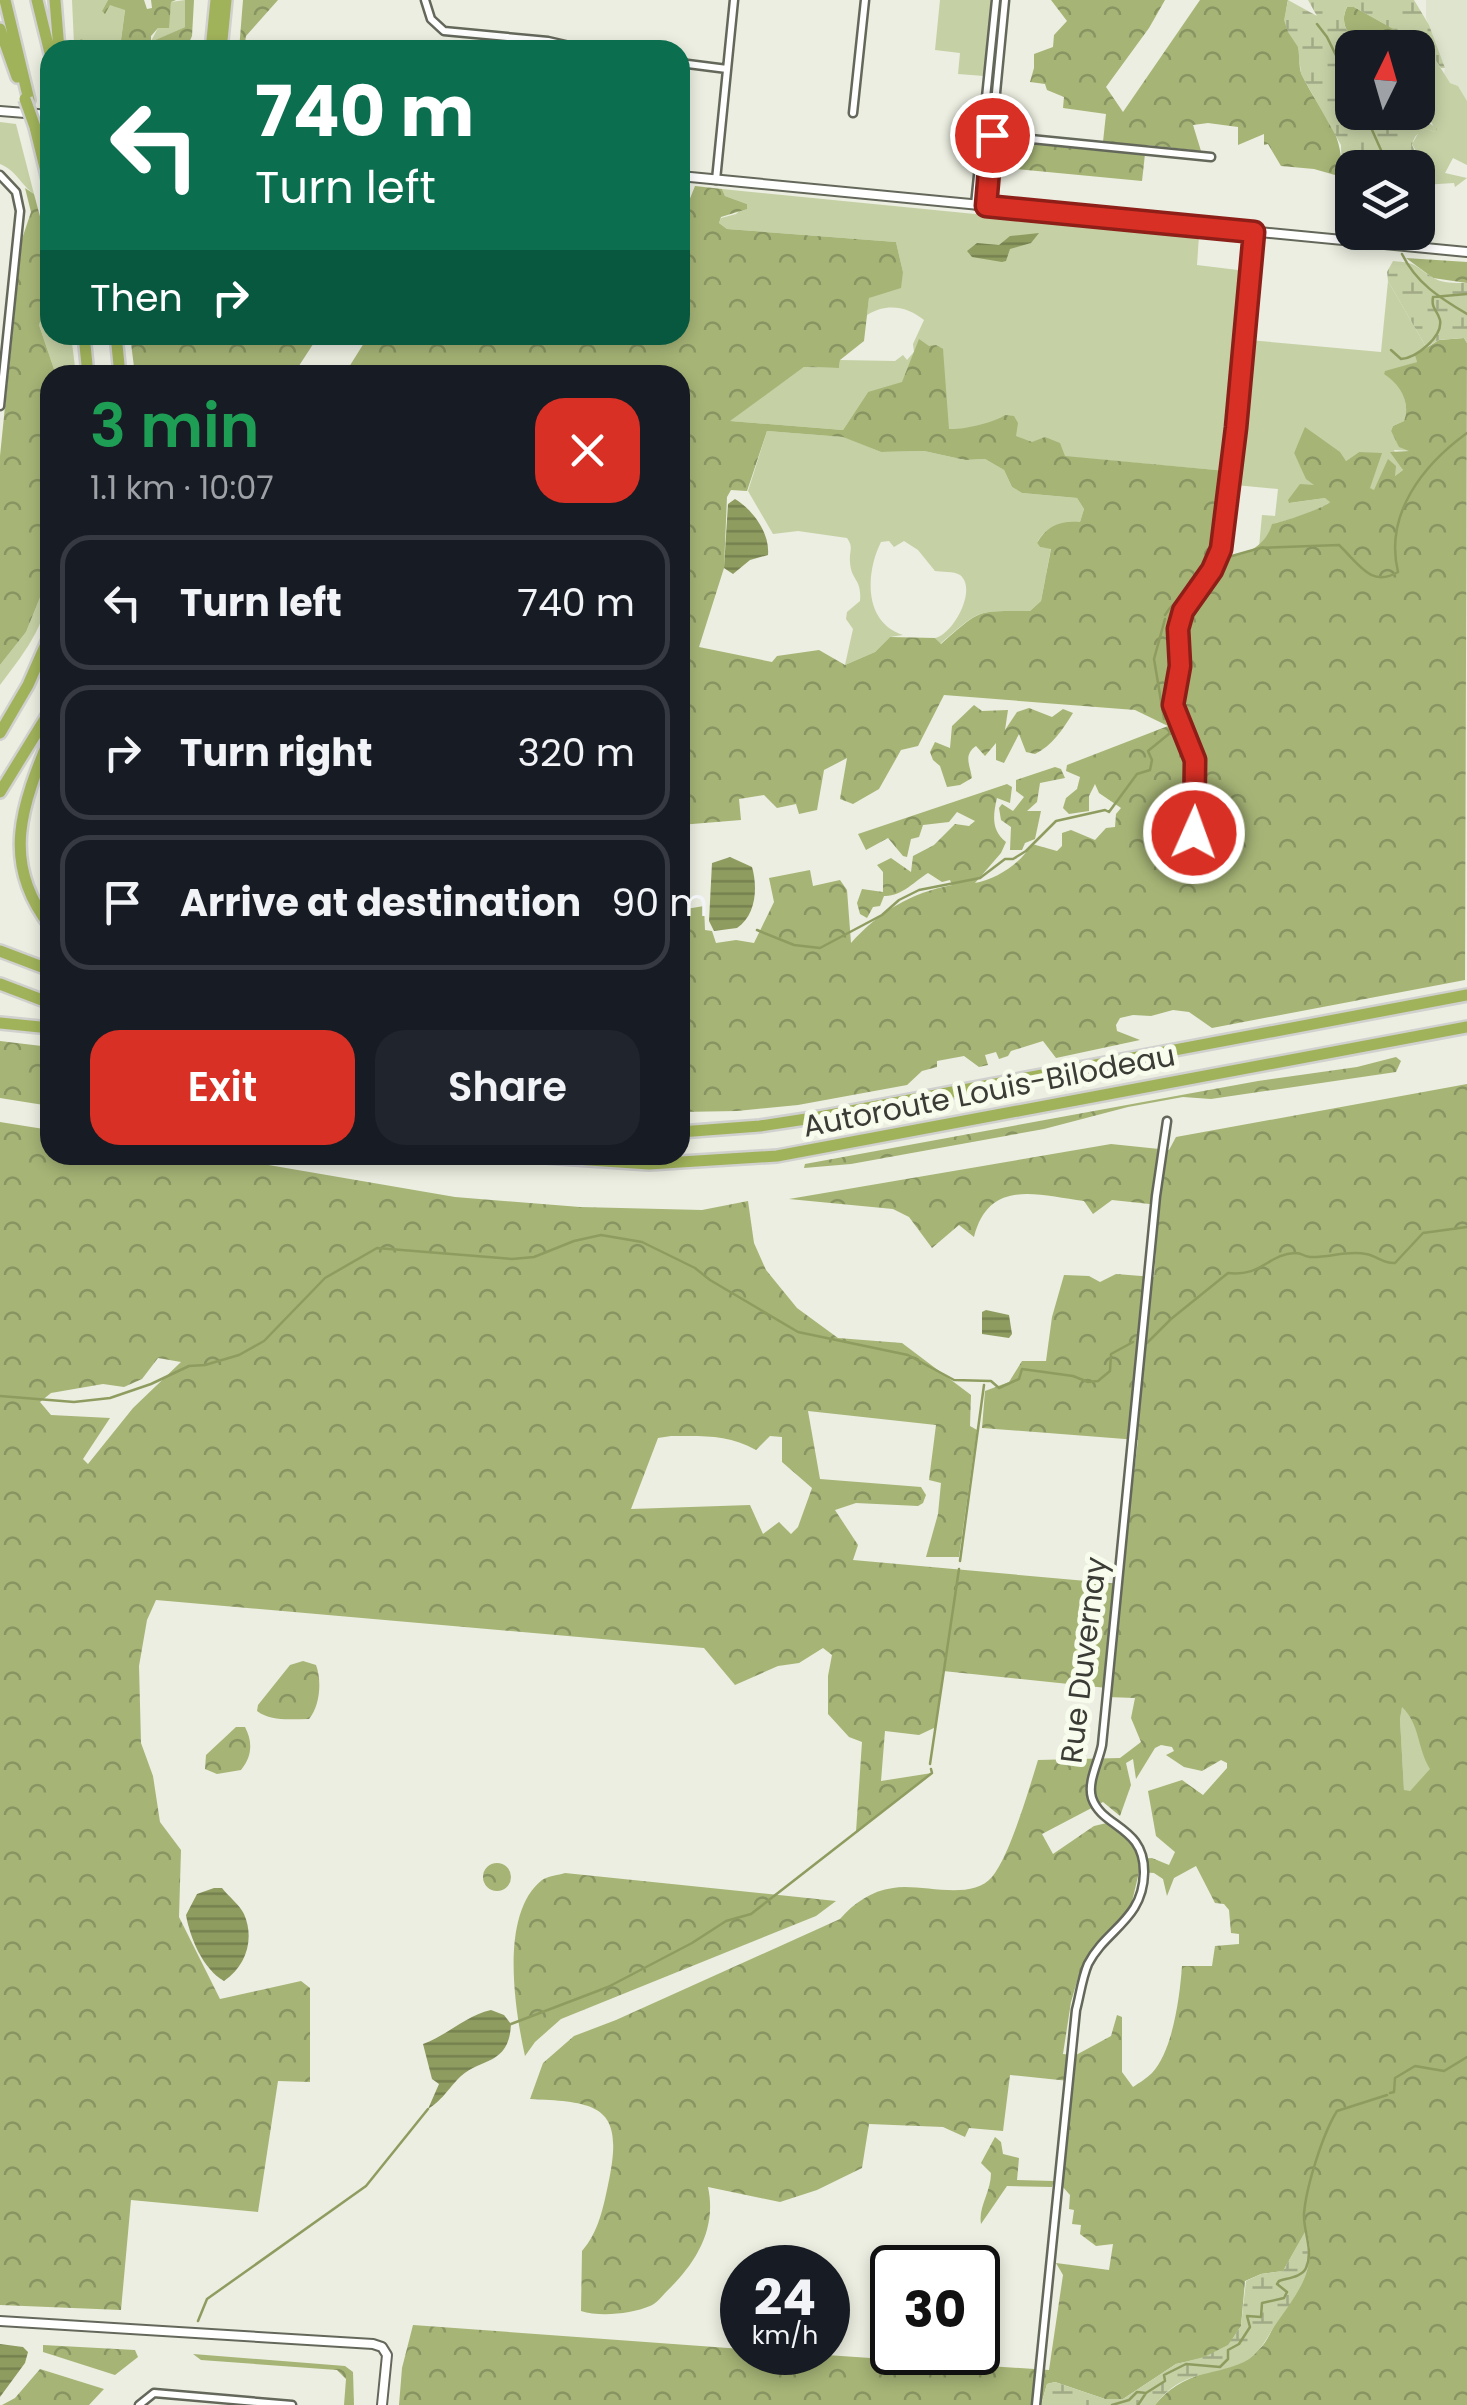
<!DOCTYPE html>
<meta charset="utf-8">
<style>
:root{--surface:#171b24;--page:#20242c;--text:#f1f3f6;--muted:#9ea1a6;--line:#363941;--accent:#d93025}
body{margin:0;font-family:Poppins,sans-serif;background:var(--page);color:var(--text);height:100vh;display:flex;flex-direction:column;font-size:38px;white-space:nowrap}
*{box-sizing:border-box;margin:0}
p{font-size:32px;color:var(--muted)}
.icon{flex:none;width:55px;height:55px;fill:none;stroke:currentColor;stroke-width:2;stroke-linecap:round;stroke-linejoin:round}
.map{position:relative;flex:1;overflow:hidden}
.details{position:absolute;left:40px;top:365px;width:650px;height:800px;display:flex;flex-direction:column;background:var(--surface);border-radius:30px;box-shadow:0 5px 15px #0003}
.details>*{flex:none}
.banner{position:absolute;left:40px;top:40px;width:650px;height:305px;border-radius:30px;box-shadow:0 5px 15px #0003;background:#0b6e4f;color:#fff;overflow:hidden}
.needle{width:65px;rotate:5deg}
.fabs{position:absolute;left:1335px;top:30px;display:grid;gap:20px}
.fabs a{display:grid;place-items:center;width:100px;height:100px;border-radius:20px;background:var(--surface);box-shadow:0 5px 15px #0003;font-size:50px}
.speed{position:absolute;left:720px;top:2245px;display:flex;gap:20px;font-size:50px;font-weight:700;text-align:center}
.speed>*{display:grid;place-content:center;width:130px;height:130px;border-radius:50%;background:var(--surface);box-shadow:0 5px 15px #0003;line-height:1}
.speed small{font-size:25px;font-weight:400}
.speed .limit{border:5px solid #111;border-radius:15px;background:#fff;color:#111}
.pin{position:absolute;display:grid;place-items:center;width:85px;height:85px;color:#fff;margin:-42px;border:5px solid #fff;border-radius:50%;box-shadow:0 2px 10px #0007}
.me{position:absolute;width:110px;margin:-55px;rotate:2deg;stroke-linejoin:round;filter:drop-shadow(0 0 8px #0008)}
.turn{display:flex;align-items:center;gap:35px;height:210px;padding:0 50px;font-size:45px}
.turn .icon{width:130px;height:130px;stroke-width:2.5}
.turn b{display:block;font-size:70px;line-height:85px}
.then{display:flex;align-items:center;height:95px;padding:0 50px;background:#0003;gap:20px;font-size:38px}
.round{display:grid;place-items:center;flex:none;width:105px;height:105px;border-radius:30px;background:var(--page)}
.overview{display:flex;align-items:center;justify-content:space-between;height:170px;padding:0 50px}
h1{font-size:60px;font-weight:600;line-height:75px;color:#1e9e55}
.cta{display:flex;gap:20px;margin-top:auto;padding:20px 50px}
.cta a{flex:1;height:115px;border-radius:30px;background:var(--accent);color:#fff;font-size:40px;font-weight:600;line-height:115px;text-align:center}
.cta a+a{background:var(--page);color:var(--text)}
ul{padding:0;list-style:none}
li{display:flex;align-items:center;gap:30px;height:135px;margin:0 20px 15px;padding:0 30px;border:5px solid var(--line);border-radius:30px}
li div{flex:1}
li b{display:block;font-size:38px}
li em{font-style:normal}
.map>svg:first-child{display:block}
</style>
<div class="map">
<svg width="1467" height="2405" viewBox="0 0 1467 2405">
<defs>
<pattern id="forest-crowns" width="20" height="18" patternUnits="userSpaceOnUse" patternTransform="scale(2.5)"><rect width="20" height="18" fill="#a6b476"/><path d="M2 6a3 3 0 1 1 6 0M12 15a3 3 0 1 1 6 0" fill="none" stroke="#889462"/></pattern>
<pattern id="wetland-marsh" width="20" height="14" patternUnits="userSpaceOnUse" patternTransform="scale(2.5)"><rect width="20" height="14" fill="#c5d0a5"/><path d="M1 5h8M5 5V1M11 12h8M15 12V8" fill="none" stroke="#a1aa87"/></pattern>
<pattern id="water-rules" width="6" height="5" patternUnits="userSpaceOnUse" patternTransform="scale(2.5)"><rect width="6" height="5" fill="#8f9c60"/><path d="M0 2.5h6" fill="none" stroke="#768050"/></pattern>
</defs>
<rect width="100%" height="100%" fill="#ebeee0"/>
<path fill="#dee4ce" d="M 1426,0 L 1467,0 L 1467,101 L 1458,86 L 1450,83 L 1444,76 L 1445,68 L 1426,18 Z"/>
<path fill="#c5d0a5" d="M 72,0 L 108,0 L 102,11 L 110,4 L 125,9 L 121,40 L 101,45 L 81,39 L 74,44 Z
M 185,0 L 185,27 L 150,43 L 158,28 L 168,27 L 171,2 Z
M 940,0 L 991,0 L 984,76 L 958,74 L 960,53 L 935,50 Z
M 1418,50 L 1433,56 L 1450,83 L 1458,86 L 1467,101 L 1467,165 L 1453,158 L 1445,173 L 1467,178 L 1455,187 L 1454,183 L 1423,185 L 1418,190 L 1418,168 L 1402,168 L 1412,165 L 1417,153 L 1412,144 L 1419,132 L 1427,129 L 1435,132 L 1432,123 L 1417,113 Z
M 0,122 L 16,124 L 34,194 C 21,185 16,170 0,164 Z
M 722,189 L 1199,236 L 1197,265 L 1246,271 L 1227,471 L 878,440 L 868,392 L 843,430 L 729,421 L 804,367 L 839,368 L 840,360 L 895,361 L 903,355 L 907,360 L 914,352 L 913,344 L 924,320 C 907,306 886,303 867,315 L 869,298 L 903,272 L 896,242 L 727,229 L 719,223 L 721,218 L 736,214 L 747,204 L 725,196 Z
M 1352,205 L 1352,232 L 1418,232 L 1418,216 L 1431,230 L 1434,238 L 1422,237 L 1418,243 L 1340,237 L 1342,216 L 1350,212 Z
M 1388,281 L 1426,347 L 1416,354 L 1417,362 L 1384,373 C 1400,384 1411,403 1404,421 L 1393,426 L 1391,431 L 1397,442 L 1412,451 L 1394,450 L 1403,470 L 1375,491 L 1369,488 L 1359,452 L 1346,461 L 1306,428 L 1294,453 L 1303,471 L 1315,485 L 1290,503 L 1325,498 L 1331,501 C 1325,508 1285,522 1276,523 L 1259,547 L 1262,515 L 1275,516 L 1278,489 L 1235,485 L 1249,340 L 1381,352 Z
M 50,294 L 50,335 L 71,335 L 76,375 L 56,375 L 39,325 Z
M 767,431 L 844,437 L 881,452 L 924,451 L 965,460 L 985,459 L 1004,470 L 1012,487 L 1022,493 L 1077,498 L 1084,509 L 1080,522 C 1061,524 1046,525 1037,543 L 1040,547 L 1051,548 L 1041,601 L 1030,611 C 975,611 982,608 940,644 L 935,638 C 953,635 978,589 960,575 C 954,571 941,572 935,571 L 918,550 L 904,541 L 894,547 L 889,541 L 881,542 C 865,574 864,623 903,635 L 890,637 L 875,652 L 845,665 L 853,629 L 846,619 L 847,612 L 860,601 C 862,578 851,581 850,562 C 849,550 854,548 847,538 L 798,531 L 773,534 L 748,491 Z
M 50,573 C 50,621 28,648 0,685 L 0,665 L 26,632 Z
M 1402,1705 C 1422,1727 1416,1745 1431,1769 L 1410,1791 L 1404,1791 L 1400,1719 Z"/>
<path fill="url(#forest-crowns)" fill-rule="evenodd" d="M 108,0 L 144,0 L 147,9 L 152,8 L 151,0 L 176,0 L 171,2 L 169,28 L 158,28 L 151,36 L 151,42 L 185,27 L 185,0 L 194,0 L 192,36 L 186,50 L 76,50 L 74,44 L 81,39 L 101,45 L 121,40 L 125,10 L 110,5 L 105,14 L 102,11 Z
M 243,0 L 278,0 L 246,36 L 244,50 L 239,50 Z
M 1051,0 L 1165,0 L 1149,28 L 1106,87 L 1123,112 L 1200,0 L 1288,0 C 1283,25 1286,23 1297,44 C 1302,54 1297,65 1302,75 C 1322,117 1343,126 1342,177 L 1314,169 L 1281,166 L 1268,144 L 1264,145 L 1264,134 L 1238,145 L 1238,127 L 1208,123 L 1193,125 L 1201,151 L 1146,145 L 1142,181 L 1016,169 L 1019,142 L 1102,151 L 1106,114 L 1063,108 L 1064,97 L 1047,90 L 1045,84 L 1030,82 L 1034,68 L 1034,54 L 1053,47 L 1054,35 L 1067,21 Z
M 1347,7 L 1354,7 L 1416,41 L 1433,56 L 1418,48 L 1366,47 C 1350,39 1338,25 1347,7 Z
M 695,186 L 722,189 L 725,196 L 747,204 L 747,209 L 721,217 L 719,223 L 727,229 L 896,242 L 903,272 L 901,288 L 869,298 L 864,341 L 840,360 L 839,368 L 804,367 L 730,421 L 843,430 L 868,392 L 902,382 L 919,339 L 929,346 L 936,345 L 943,349 L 949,429 C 962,430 994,423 1005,415 L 1014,416 L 1018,423 L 1016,436 L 1032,442 L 1045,437 L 1060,443 L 1065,456 L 1227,471 L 1214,557 C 1240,559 1265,549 1272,524 C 1283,522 1324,508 1330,502 L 1325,498 L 1289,503 L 1288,500 L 1300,484 L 1314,485 L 1306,479 L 1294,453 L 1305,427 L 1340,452 L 1346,461 L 1359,452 L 1382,453 L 1370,488 L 1374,490 L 1388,459 L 1396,466 L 1395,476 L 1403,470 L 1390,452 L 1409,451 L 1399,447 L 1391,431 L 1393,426 L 1404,421 C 1411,403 1400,384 1384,374 L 1385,371 L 1417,362 L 1415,355 L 1439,340 L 1464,338 L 1467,343 L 1465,980 L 1212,1028 L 1189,1012 L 1173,1010 L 1151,1016 L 1133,1015 L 1120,1018 L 1116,1025 L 1117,1031 L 1140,1040 L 1056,1058 L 1043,1041 L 1011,1051 L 1008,1056 L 999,1059 L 996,1052 L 985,1055 L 988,1065 L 979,1067 L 964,1056 L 937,1061 L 937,1067 L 922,1071 L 907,1085 L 798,1105 L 737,1111 L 680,1112 L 680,910 L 704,906 L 705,930 L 712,931 L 716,943 L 736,940 L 754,943 L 774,902 L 769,878 L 810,870 L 813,886 L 840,880 L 847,890 L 851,943 C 879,912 910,893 952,885 L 950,880 L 942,882 L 928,873 C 915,881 901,897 884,896 L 880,906 L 873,907 L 867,918 L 860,914 L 857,903 L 862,889 L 883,892 L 883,872 L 877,865 L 891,858 L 911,872 L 913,856 L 934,845 L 955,824 L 969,826 L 975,821 L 957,812 L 949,822 L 923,825 L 919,837 L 911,839 L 907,857 L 903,856 L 888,838 L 866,850 L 858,834 L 1007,784 L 1012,787 L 1010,803 L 997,798 C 993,815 991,830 1006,842 L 1001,853 L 975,883 C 997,879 1021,863 1032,844 L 1057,851 L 1062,846 L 1062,833 L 1071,830 L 1095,840 L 1106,828 L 1115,827 L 1116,814 L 1121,808 L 1099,793 L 1095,784 L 1089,796 L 1089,811 L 1069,814 L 1063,808 L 1066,798 L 1077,789 L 1080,777 L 1066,771 L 1067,765 L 1168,726 L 1135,710 L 944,695 L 918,746 L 901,750 L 879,789 L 853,804 L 840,799 L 847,758 L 824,770 L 817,810 L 799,814 L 796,804 L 777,808 L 764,795 L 739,799 L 741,820 L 680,825 L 680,375 L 344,375 L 369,335 L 680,335 L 680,188 L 684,192 L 681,200 L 685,202 L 689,201 ZM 767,431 L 843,437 L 881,452 L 924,451 L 965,460 L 985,459 L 1004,470 L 1012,487 L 1022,493 L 1077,498 L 1084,509 L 1080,522 C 1061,520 1046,526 1037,543 L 1040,547 L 1051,549 L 1041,601 L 1030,611 C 976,611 982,608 941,644 L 935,638 L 890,637 L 875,652 L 845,665 L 819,650 L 777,656 L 772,662 L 699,647 L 724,568 L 727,497 L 731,490 L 747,491 Z
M 25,188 L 34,194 L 50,254 L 50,294 L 39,325 L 56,375 L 50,375 L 50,573 L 26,632 L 0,665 L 0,456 L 22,239 L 31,212 Z
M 1406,258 L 1467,262 L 1467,283 L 1433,278 Z
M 130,335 L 319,335 L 293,375 L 135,375 Z
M 974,705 L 982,711 L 1008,710 L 1005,730 L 1017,712 L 1029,708 L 1052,717 L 1063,709 L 1073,713 C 1063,729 1052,746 1035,754 L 1026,752 L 1019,734 L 1004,763 L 996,760 L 996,743 L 985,756 L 976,746 C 963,755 970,765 972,778 L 960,785 L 947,787 L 940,766 L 933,760 L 930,752 L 935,742 L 950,748 L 952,726 Z
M 1055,767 L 1061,769 L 1065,778 L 1040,783 L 1037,802 L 1027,811 L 1041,811 L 1035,839 L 1025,843 L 1022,850 L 1010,850 L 1011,827 L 1001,820 L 999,808 L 1002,804 L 1013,811 L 1024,797 L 1016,791 L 1016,780 Z
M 0,1041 L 50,1047 L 50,1106 L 0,1098 Z
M 1396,1057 L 1401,1061 L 1396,1072 L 1211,1099 L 1183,1097 L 1128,1107 L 1044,1129 L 851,1164 L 804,1168 L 805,1164 L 1258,1081 L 1357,1067 Z
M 1467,1084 L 1467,2405 L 1155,2405 C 1181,2372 1221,2372 1255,2352 C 1266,2346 1270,2332 1277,2321 C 1296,2294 1319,2266 1306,2231 L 1283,2271 L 1261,2274 L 1245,2281 L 1241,2326 L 1229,2345 L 1204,2358 L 1176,2364 L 1123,2399 L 1105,2399 L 1055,2382 L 1047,2384 L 1041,2405 L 399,2405 L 402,2368 L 413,2325 L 742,2349 L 742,2352 L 797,2353 L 1049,2370 L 1063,2275 L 1056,2263 L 1109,2270 L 1113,2244 L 1096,2246 L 1080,2234 L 1081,2225 L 1072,2224 L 1074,2210 L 1069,2209 L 1070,2195 L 1062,2186 L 1069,2081 L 1010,2075 L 1003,2131 L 969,2128 L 965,2137 L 943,2127 L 869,2124 L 862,2168 L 817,2190 L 780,2202 L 708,2187 C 717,2229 696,2263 667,2291 C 662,2296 656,2304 650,2306 C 631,2314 600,2317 581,2311 L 582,2251 C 598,2233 603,2209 608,2185 C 625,2107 601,2102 530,2099 L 543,2063 L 574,2036 L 616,2020 L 840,1919 C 854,1903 871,1891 893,1888 C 921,1883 971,1902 992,1877 C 1010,1855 1029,1789 1038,1760 L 1120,1758 L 1141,1742 L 1131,1718 L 1135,1698 L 1107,1697 L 1107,1688 L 943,1671 L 936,1727 L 919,1735 L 885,1731 L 881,1781 L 932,1773 L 856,1832 L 862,1742 L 849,1737 L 828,1714 L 828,1676 L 832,1655 L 823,1648 L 799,1663 L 778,1666 L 735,1685 L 704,1648 L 156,1600 L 147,1620 L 139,1666 L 141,1743 L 153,1776 L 160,1822 L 181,1850 L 179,1917 L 220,1999 L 301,1981 L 310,1988 L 310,2082 L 278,2081 L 258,2212 L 131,2200 L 121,2310 L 0,2305 L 0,1122 L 50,1130 L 50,1155 L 210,1155 L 455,1197 L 580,1207 L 702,1210 L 748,1201 L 754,1243 L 766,1270 L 797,1308 L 838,1338 L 902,1343 L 971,1395 L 970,1426 L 977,1430 L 959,1557 L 926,1557 L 938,1514 L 941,1483 L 929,1480 L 936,1425 L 808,1411 L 820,1479 L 921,1487 L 926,1495 L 923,1503 L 918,1506 L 856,1503 L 835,1510 L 858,1545 L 853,1560 L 1120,1584 L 1138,1440 L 982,1428 L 985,1391 L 1009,1382 L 1022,1361 L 1046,1361 L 1052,1317 L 1064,1275 L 1089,1276 L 1100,1282 L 1116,1274 L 1154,1277 L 1159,1205 L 1112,1200 L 1093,1214 L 1084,1201 C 1037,1195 989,1178 974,1237 L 959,1225 L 932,1248 L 909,1217 L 893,1209 L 789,1199 L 1111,1144 L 1169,1150 L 1176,1137 ZM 158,1358 L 181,1362 L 133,1408 L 88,1464 L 83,1459 L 110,1418 L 51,1415 L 40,1402 L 51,1393 L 103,1384 L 124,1387 L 142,1379 ZM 671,1436 C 702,1436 728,1434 756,1450 L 770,1436 L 782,1437 L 782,1462 L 812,1488 L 798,1527 L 791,1534 L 779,1522 L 763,1534 L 750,1505 L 631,1509 L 658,1438 ZM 1402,1707 C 1420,1724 1417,1748 1430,1769 L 1410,1791 L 1404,1790 L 1400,1719 ZM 1161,1745 L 1172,1747 L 1174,1751 L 1166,1755 L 1184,1767 L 1202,1771 L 1221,1760 L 1227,1763 L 1227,1768 L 1203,1795 L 1182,1780 L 1148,1791 L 1156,1836 L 1175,1852 L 1169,1865 L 1152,1858 L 1139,1859 L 1129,1838 L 1111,1822 L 1094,1826 L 1053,1854 L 1042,1834 L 1103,1802 L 1120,1816 L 1131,1785 L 1126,1763 L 1133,1759 L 1136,1779 L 1155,1748 ZM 1196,1866 L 1215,1903 L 1224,1904 L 1229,1910 L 1231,1933 L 1239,1934 L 1239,1944 L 1215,1946 L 1212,1966 L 1182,1966 C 1180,1995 1173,2051 1152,2073 C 1147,2078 1139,2083 1133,2087 L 1122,2072 L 1122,2017 L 1117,2015 L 1111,2036 L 1076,2055 L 1063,2054 L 1071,2002 L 1078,1978 L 1091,1953 L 1131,1906 L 1139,1872 L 1154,1873 L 1163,1879 L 1167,1896 L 1174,1878 Z
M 303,1661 L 316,1665 C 322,1681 320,1706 309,1719 C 290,1719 272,1722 257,1711 L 258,1705 L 290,1665 Z
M 236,1727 L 245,1727 C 253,1742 252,1757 241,1770 L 217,1774 L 205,1769 L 206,1755 Z
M483 1877a14 14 0 1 1 28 0a14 14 0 1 1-28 0Z
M 565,1873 L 836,1901 L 816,1916 L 561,2019 L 535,2042 L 525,2056 C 515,2010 499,1914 542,1880 C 548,1876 559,1875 565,1873 Z
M 995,2137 L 1001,2142 L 1003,2154 L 1019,2158 L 1017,2180 L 1054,2181 L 1052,2187 L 1007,2186 L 981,2224 C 978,2207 991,2192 991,2173 L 981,2163 Z
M 43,2345 L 135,2350 L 138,2357 L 115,2375 L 43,2352 Z
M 193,2354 L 345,2366 L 353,2372 L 354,2405 L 344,2405 L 346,2379 L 337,2370 L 201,2360 Z
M 40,2369 L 104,2389 L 89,2405 L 2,2405 L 15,2398 Z"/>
<path fill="url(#wetland-marsh)" d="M 1288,0 L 1317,16 L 1308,0 L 1414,0 L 1429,25 L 1445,68 L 1441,68 L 1427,48 L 1354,7 L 1347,7 C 1338,25 1350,39 1366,47 L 1352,48 L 1352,112 L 1417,113 L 1437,129 L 1435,132 L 1427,129 C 1419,132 1414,135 1412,145 L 1419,159 L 1416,164 L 1352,168 L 1352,205 L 1346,216 L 1337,210 L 1342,177 L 1341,145 L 1301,74 L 1298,47 L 1288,32 L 1284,20 Z
M 1393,261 C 1418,263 1413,265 1432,277 C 1442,284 1456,283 1467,283 L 1467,343 L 1464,338 L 1439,340 L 1426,347 L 1388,281 L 1387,272 Z
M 1306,2230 C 1318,2268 1299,2291 1278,2321 C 1267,2336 1261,2354 1244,2362 C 1208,2378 1183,2369 1155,2405 L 1041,2405 L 1047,2384 L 1055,2382 L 1105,2399 L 1123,2399 L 1176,2364 L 1204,2357 L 1228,2345 L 1241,2326 L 1246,2281 L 1261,2274 L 1283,2271 Z"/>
<path fill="url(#water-rules)" d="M 1039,233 L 1031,243 L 1010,249 L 1006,261 L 1002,262 L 972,257 L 967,251 L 977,243 L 999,245 L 1010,236 Z
M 735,499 C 753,510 770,533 768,555 L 750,560 L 733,574 L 724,568 L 728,504 Z
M 730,857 L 752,867 C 758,888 756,915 737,928 L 714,931 L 709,921 L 712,863 Z
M 986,1310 L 1009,1315 L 1012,1334 L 1009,1338 L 982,1334 L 982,1312 Z
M 214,1888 L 222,1888 C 228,1896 240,1905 244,1914 C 255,1939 246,1966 224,1981 C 203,1969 190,1938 186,1915 L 197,1894 Z
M 491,2010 L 504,2015 L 511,2024 C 509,2068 479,2056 457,2080 C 446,2092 443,2099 428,2109 L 439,2084 L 432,2079 L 423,2044 C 448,2035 465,2016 491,2010 Z
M 0,2344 L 23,2347 L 28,2352 L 25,2363 L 0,2397 Z"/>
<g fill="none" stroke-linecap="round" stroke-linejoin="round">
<path stroke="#8f9c60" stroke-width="2.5" d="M 1317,24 L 1327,37 L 1352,88
M 1364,112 L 1389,168
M 1401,241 L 1405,232
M 1402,254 C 1416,283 1440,298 1467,314
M 1391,350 L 1401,359 C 1416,358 1443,337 1440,320 C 1437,309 1431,309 1433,297 L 1467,294
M 1225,558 L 1260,548 L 1339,545 C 1359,564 1371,588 1398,572 C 1384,514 1423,465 1467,433
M 1205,573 L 1213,557
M 1165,615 C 1172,602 1187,594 1198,584
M 1164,719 L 1154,659 L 1165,619
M 757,930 L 794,945 L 820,948 L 882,915 L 899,900 L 919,890 L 980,878 L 1005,859 L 1013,859 L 1026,851 L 1056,821 L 1105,810 L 1109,812 L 1137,774 L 1150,770 L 1152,760 L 1148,751 L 1170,733 L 1169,725
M 1147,1343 L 1171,1319 L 1228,1273 C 1262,1277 1268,1254 1295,1253 C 1304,1253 1301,1256 1310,1257 C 1329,1258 1347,1250 1366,1254 C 1377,1256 1384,1264 1395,1263 L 1423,1233 L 1467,1227
M 0,1396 L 74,1402 L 110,1398 L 151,1384 L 189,1366 L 205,1365 L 239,1355 L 264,1341 L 325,1278 L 377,1248 L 512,1259 L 534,1257 L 574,1241 L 601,1235 L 642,1242 L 695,1268 L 710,1280 L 798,1332 L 908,1355 L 954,1380 L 991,1381 L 999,1388 L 1019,1379 L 1022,1369 L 1073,1376 L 1088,1382 L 1098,1381 L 1110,1371 L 1111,1354 L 1133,1342
M 960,1561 L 984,1385
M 930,1764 L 959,1569
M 511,2024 L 608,1987 L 692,1943 L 726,1921 L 751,1914 L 932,1773 L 931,1769
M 1390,2093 L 1394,2092 L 1395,2078 L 1415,2066 L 1444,2071 L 1467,2057
M 198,2321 L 207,2299 L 366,2186 L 428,2109
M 1112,2405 L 1129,2400 L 1137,2392 L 1146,2393
M 1138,2405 L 1146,2393 L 1165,2381 L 1164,2375 L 1186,2364 L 1220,2367 L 1228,2359 L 1228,2350 L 1239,2344 L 1250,2327 L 1247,2316 L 1261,2317 L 1262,2303 L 1284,2298 L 1287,2292 L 1277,2284 L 1279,2281 C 1288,2278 1302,2277 1306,2268 C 1314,2250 1303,2231 1304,2214 C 1306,2187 1323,2133 1337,2111 L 1387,2095"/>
<defs>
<path id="minor" d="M 425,0 L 431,19 L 444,31 L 548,41 L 587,50
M 680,63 L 727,69
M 853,113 L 865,0
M 982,134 L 1211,157
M 0,175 L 16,192 L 20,211 L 0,406
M 716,180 L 734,0
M 975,205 L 996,0
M 985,206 L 1005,0
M 1194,833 L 1195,760 L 1173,705 L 1179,666 L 1178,629 L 1183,611 L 1220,555 L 1236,428 L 1254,233
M 139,2405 L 154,2393 L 292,2405
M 1036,2405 L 1076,2010 C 1080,1995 1082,1978 1088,1964 C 1106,1929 1143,1920 1144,1873 C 1145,1826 1102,1828 1092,1798 C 1087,1782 1099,1761 1102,1745 L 1156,1196 L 1167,1121"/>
<path id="secondary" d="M 0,111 L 50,115
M 680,176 L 1467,252
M 0,2321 L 373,2344 L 382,2347 L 387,2355 L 382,2405"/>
<path id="motorway" d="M 5,0 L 29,100
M 37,0 L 50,53
M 55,0 L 59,50
M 0,29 L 17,77
M 211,50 L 216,0
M 221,50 L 226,0
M 35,127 L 50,188
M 84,335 L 88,375
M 116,335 L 120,375
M 0,733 L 28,685 L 50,635
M 50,737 C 22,805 0,862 50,926
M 0,792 L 50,711
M 0,951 L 50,970
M 0,984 L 50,1003
M 0,1023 L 50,1028
M 680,1132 L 760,1126 L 819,1117 L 1467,995
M 516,1155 L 649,1164 L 777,1156 L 1467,1027"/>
</defs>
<use href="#minor" stroke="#64685b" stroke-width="11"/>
<use href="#secondary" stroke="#64685b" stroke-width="12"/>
<use href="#motorway" stroke="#d0d0cf" stroke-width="16"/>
<use href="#minor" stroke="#fff" stroke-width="6"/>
<use href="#secondary" stroke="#fff" stroke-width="8"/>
<use href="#motorway" stroke="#a1b35a" stroke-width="11"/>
<defs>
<path id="motorway-bridge" d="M 25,99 L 35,127"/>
</defs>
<use href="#motorway-bridge" stroke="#d0d0cf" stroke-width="16" stroke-linecap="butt"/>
<use href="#motorway-bridge" stroke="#a1b35a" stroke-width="11"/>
</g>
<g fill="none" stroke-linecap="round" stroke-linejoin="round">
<defs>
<path id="route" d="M 992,135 L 986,206 L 1254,232 L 1236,428 L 1221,549 L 1212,570 L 1183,611 L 1178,629 L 1180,666 L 1173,705 L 1195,760 L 1194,833"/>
</defs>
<use href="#route" stroke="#8d1f18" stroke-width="25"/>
<use href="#route" stroke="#d93025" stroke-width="18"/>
</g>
<g text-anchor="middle" stroke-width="10" stroke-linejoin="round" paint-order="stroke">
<g font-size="30" fill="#3b3c36" stroke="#f8fced">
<text transform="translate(989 1091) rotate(-11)" y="10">Autoroute Louis-Bilodeau</text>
<text transform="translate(1084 1660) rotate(-83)" y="10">Rue Duvernay</text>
</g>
</g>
</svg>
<div class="fabs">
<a><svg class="needle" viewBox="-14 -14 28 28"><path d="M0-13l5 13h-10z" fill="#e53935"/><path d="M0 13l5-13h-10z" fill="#9ea1a6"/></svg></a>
<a><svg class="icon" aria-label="layers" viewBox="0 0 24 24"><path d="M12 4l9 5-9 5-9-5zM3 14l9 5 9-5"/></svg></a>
</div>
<div class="speed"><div>24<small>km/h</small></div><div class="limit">30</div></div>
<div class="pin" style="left:992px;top:135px;background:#d93025"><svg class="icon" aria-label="arrive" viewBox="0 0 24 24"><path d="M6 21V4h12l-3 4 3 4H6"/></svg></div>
<svg class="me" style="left:1194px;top:833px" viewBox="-20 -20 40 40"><circle r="17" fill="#d93025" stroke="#fff" stroke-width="3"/><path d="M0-11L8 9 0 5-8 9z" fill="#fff"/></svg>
<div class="banner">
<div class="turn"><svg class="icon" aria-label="left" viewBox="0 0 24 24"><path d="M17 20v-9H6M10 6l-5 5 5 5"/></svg><div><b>740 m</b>Turn left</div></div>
<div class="then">Then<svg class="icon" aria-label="right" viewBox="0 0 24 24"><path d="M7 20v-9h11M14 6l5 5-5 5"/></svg></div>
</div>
<section class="details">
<div class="overview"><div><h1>3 min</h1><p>1.1 km · 10:07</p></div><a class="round" style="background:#d93025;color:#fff"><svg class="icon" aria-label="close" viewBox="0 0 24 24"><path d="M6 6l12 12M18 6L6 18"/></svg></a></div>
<ul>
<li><svg class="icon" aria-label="left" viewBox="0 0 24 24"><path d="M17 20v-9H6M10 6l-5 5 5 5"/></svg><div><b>Turn left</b></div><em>740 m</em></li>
<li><svg class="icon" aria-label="right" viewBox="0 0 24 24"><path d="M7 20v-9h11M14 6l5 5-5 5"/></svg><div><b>Turn right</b></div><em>320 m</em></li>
<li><svg class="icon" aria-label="arrive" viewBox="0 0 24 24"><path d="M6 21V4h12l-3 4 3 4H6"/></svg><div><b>Arrive at destination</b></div><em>90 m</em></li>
</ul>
<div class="cta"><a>Exit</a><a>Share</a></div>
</section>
</div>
